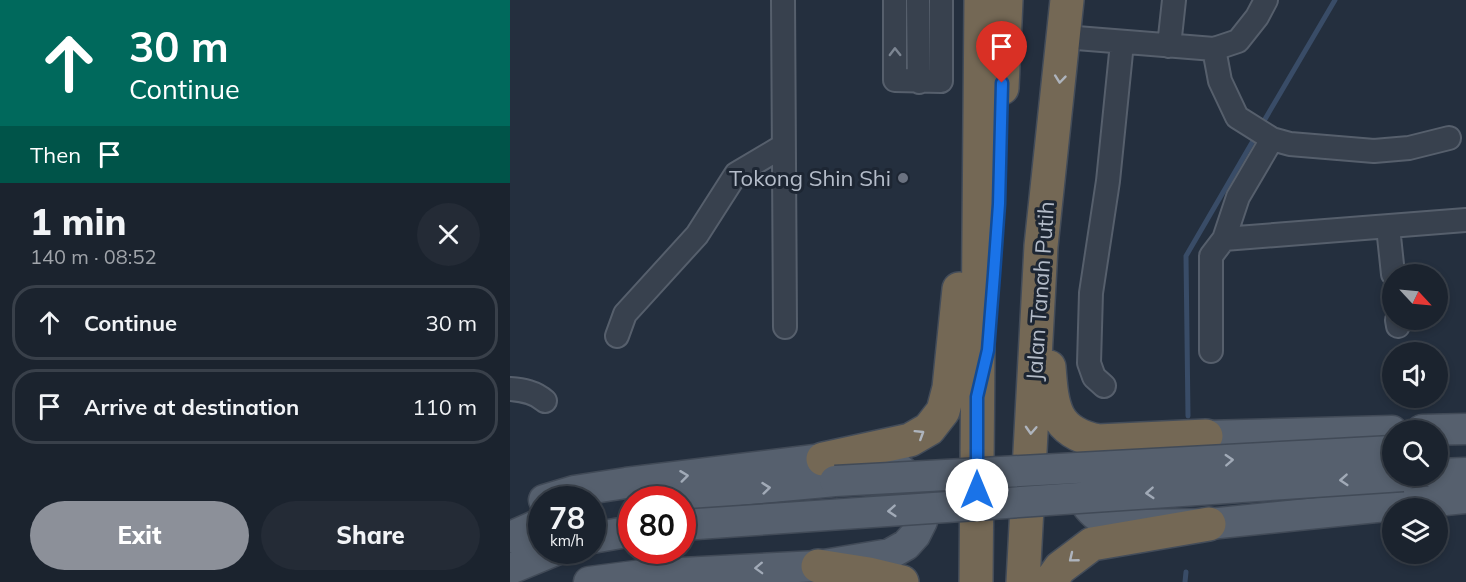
<!DOCTYPE html>
<meta charset="utf-8">
<style>
:root{--surface:#1b232e;--page:#242b36;--text:#f1f3f6;--muted:#a0a4aa;--line:#39404a;--accent:#8c9099}
body{margin:0;font-family:Mulish,sans-serif;background:var(--page);color:var(--text);height:100vh;display:flex;flex-direction:column;font-size:22px;white-space:nowrap}
*{box-sizing:border-box;margin:0}
p{font-size:20px;color:var(--muted)}
.icon{flex:none;width:33px;height:33px;fill:none;stroke:currentColor;stroke-width:2;stroke-linecap:round;stroke-linejoin:round}
.map{position:relative;flex:1;overflow:hidden}
.details{display:flex;flex-direction:column;background:var(--surface);width:510px}
.details>*{flex:none}
.top-card{background:#00695c;color:#fff;overflow:hidden}
.needle{width:39px;rotate:116deg}
.controls{position:absolute;left:872px;top:264px;display:grid;gap:12px}
.controls a{display:grid;place-items:center;width:66px;height:66px;border-radius:50%;background:var(--surface);box-shadow:0 3px 9px #0003,0 0 0 2px var(--line);font-size:30px}
.speed{position:absolute;left:18px;top:486px;display:flex;gap:12px;font-size:30px;font-weight:700;text-align:center}
.speed>*{display:grid;place-content:center;width:78px;height:78px;border-radius:50%;background:var(--surface);box-shadow:0 3px 9px #0003,0 0 0 2px var(--line);line-height:1}
.speed small{font-size:15px;font-weight:400}
.speed .limit{border:9px solid #d22;background:#fff;color:#111}
.pin{position:absolute;display:grid;place-items:center;width:51px;height:51px;color:#fff;margin:-62px -26px;border-radius:50% 50% 50% 0;rotate:-45deg;box-shadow:0 0 6px #0007}
.pin .icon{rotate:45deg}
.me{position:absolute;width:66px;margin:-33px;rotate:0deg;stroke-linejoin:round;filter:drop-shadow(0 0 4px #0008)}
.turn{display:flex;align-items:center;gap:21px;height:126px;padding:0 30px;font-size:27px}
.turn .icon{width:78px;height:78px;stroke-width:2.5}
.turn b{display:block;font-size:42px;line-height:51px}
.then{display:flex;align-items:center;height:57px;padding:0 30px;background:#0003;gap:12px;font-size:22px}
.round{display:grid;place-items:center;flex:none;width:63px;height:63px;border-radius:32px;background:var(--page)}
.headline{display:flex;align-items:center;justify-content:space-between;height:102px;padding:0 30px}
h1{font-size:36px;font-weight:800;line-height:45px}
.primary-button{display:flex;gap:12px;margin-top:auto;padding:12px 30px}
.primary-button a{flex:1;height:69px;border-radius:36px;background:var(--accent);color:#fff;font-size:24px;font-weight:800;line-height:69px;text-align:center}
.primary-button a+a{background:var(--page);color:var(--text)}
ul{padding:0;list-style:none}
li{display:flex;align-items:center;gap:18px;height:75px;margin:0 12px 9px;padding:0 18px;border:3px solid var(--line);border-radius:24px}
li div{flex:1}
li b{display:block;font-size:22px}
li em{font-style:normal}
main{display:flex;flex:1;min-height:0}
.map>svg:first-child{display:block}
</style>
<main>
<section class="details">
<div class="top-card">
<div class="turn"><svg class="icon" aria-label="ahead" viewBox="0 0 24 24"><path d="M12 20V5M6 11l6-6 6 6"/></svg><div><b>30 m</b>Continue</div></div>
<div class="then">Then<svg class="icon" aria-label="arrive" viewBox="0 0 24 24"><path d="M6 21V4h12l-3 4 3 4H6"/></svg></div>
</div>
<div class="headline"><div><h1>1 min</h1><p>140 m · 08:52</p></div><a class="round"><svg class="icon" aria-label="close" viewBox="0 0 24 24"><path d="M6 6l12 12M18 6L6 18"/></svg></a></div>
<ul>
<li><svg class="icon" aria-label="ahead" viewBox="0 0 24 24"><path d="M12 20V5M6 11l6-6 6 6"/></svg><div><b>Continue</b></div><em>30 m</em></li>
<li><svg class="icon" aria-label="arrive" viewBox="0 0 24 24"><path d="M6 21V4h12l-3 4 3 4H6"/></svg><div><b>Arrive at destination</b></div><em>110 m</em></li>
</ul>
<div class="primary-button"><a>Exit</a><a>Share</a></div>
</section>
<div class="map">
<svg width="956" height="582" viewBox="0 0 956 582">
<rect width="100%" height="100%" fill="#242f3e"/>
<g fill="none" stroke-linecap="round" stroke-linejoin="round">
<path stroke="#394c67" stroke-width="5" d="M 751,126 L 825,0
M 678,416 L 676,256 L 747,134
M 675,582 L 676,572"/>
<defs>
<path id="minor" d="M 273,0 L 275,327
M 385,0 L 385,80 L 431,81 L 431,0
M 408,0 L 409,82
M 554,37 L 704,49 L 728,41 L 747,17 L 756,0
M 659,46 L 664,0
M 704,49 L 710,81 L 727,117 L 762,139 L 780,144 L 864,151 L 899,148 L 939,138
M 878,227 L 883,274
M 714,239 L 956,220
M 887,320 L 888,326
M 107,336 L 115,314 L 187,235 L 226,174 L 273,146
M 701,351 L 701,256 L 714,239 L 728,197 L 762,139
M 594,386 L 584,377 L 579,363 L 581,293 L 598,181 L 612,43
M 0,389 C 13,390 25,392 35,401"/>
<path id="major" d="M 912,430 L 956,429
M 673,441 L 696,436 L 882,431
M 602,456 C 593,460 584,464 578,471 C 558,493 584,519 604,525 L 699,524 L 956,498
M 927,474 L 956,473
M 177,495 L 325,481
M 34,500 L 64,491 L 116,483 L 313,459 L 373,462 L 387,467 L 404,481 L 413,503 L 412,521 L 405,535 L 396,545 L 380,554 L 308,566 L 133,575 L 79,582
M 0,537 L 32,523
M 82,538 L 122,531
M 0,569 L 46,550"/>
<path id="highway" d="M 492,88 L 496,0
M 539,367 C 542,407 544,432 588,441 L 696,436
M 313,459 L 400,440 L 419,429 L 433,411 L 439,388 L 449,289
M 308,566 L 359,574 L 392,582
M 466,582 L 471,0
M 513,582 L 531,246 L 557,0
M 540,582 L 550,568 L 582,544 L 699,524"/>
</defs>
<use href="#minor" stroke="#565f6c" stroke-width="26"/>
<use href="#major" stroke="#414a57" stroke-width="33"/>
<use href="#highway" stroke="#434c59" stroke-width="36"/>
<use href="#minor" stroke="#38414e" stroke-width="22"/>
<use href="#major" stroke="#56606e" stroke-width="30"/>
<use href="#highway" stroke="#746855" stroke-width="33"/>
<defs>
<path id="major-bridge" d="M 325,481 L 882,451
M 172,525 L 893,476"/>
</defs>
<use href="#major-bridge" stroke="#414a57" stroke-width="33" stroke-linecap="butt"/>
<use href="#major-bridge" stroke="#56606e" stroke-width="30"/>
</g>
<defs><path id="oneway-chevron" d="M-2-3.5L2.5 0L-2 3.5" fill="none" stroke-width="1.6" stroke-linecap="round" stroke-linejoin="round" transform="scale(1.5)"/></defs>
<use stroke="#7c8592" href="#oneway-chevron" transform="translate(385 52) rotate(-91)"/>
<g stroke="#aeb4bd">
<use href="#oneway-chevron" transform="translate(550 79) rotate(96)"/>
<use href="#oneway-chevron" transform="translate(521 430) rotate(93)"/>
<use href="#oneway-chevron" transform="translate(410 434) rotate(-32)"/>
<use href="#oneway-chevron" transform="translate(563 558) rotate(141)"/>
</g>
<g stroke="#a1aab7">
<use href="#oneway-chevron" transform="translate(719 460) rotate(-3)"/>
<use href="#oneway-chevron" transform="translate(174 476) rotate(-7)"/>
<use href="#oneway-chevron" transform="translate(834 480) rotate(176)"/>
<use href="#oneway-chevron" transform="translate(256 488) rotate(-6)"/>
<use href="#oneway-chevron" transform="translate(640 493) rotate(176)"/>
<use href="#oneway-chevron" transform="translate(382 511) rotate(176)"/>
<use href="#oneway-chevron" transform="translate(249 568) rotate(178)"/>
</g>
<g fill="none" stroke-linecap="round" stroke-linejoin="round">
<defs>
<path id="route" d="M 467,490 L 467,397 L 478,350 L 484,274 L 489,204 L 492,83"/>
</defs>
<use href="#route" stroke="#114b97" stroke-width="15"/>
<use href="#route" stroke="#1a73e8" stroke-width="10"/>
</g>
<circle fill="#6b7280" stroke="#1d2633" stroke-width="2" cx="393" cy="178" r="6"/>
<g text-anchor="middle" stroke-width="6" stroke-linejoin="round" paint-order="stroke">
<g font-size="22" fill="#b4bcc9" stroke="#1d2633" text-anchor="end">
<text x="381" y="186">Tokong Shin Shi</text>
</g>
<g font-size="22" fill="#b4bcc9" stroke="#1d2633">
<text transform="translate(530 291) rotate(-86)" y="8">Jalan Tanah Putih</text>
</g>
</g>
</svg>
<div class="controls">
<a><svg class="needle" viewBox="-14 -14 28 28"><path d="M0-13l5 13h-10z" fill="#e53935"/><path d="M0 13l5-13h-10z" fill="#a0a4aa"/></svg></a>
<a><svg class="icon" aria-label="sound" viewBox="0 0 24 24"><path d="M4 9h4l5-4v14l-5-4H4zM17 9q2 3 0 6"/></svg></a>
<a><svg class="icon" aria-label="search" viewBox="0 0 24 24"><circle cx="10" cy="10" r="6"/><path d="M15 15l6 6"/></svg></a>
<a><svg class="icon" aria-label="layers" viewBox="0 0 24 24"><path d="M12 4l9 5-9 5-9-5zM3 14l9 5 9-5"/></svg></a>
</div>
<div class="speed"><div>78<small>km/h</small></div><div class="limit">80</div></div>
<div class="pin" style="left:492px;top:83px;background:#d93025"><svg class="icon" aria-label="arrive" viewBox="0 0 24 24"><path d="M6 21V4h12l-3 4 3 4H6"/></svg></div>
<svg class="me" style="left:467px;top:490px" viewBox="-20 -20 40 40"><circle r="19" fill="#fff"/><path d="M0-13L10 11 0 6-10 11z" fill="#1a73e8"/></svg>
</div>
</main>
